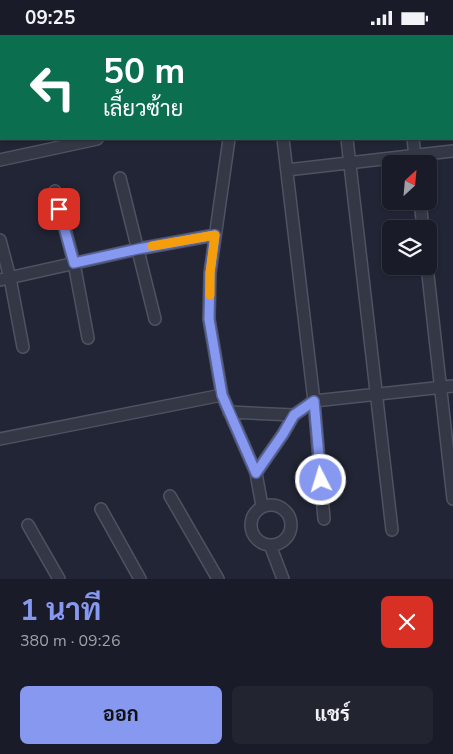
<!DOCTYPE html>
<html lang="th">
<meta charset="utf-8">
<style>
:root{--surface:#191c28;--page:#222530;--text:#f1f3f6;--muted:#9fa1a8;--line:#373a45;--accent:#8698f0}
body{margin:0;font-family:"Nunito Sans",Sarabun,sans-serif;background:var(--page);color:var(--text);height:100vh;display:flex;flex-direction:column;font-size:19px;white-space:nowrap}
*{box-sizing:border-box;margin:0}
p{font-size:16px;color:var(--muted)}
.icon{flex:none;width:28px;height:28px;fill:none;stroke:currentColor;stroke-width:2;stroke-linecap:round;stroke-linejoin:round}
.map{position:relative;height:544px;overflow:hidden}
.side{display:flex;flex-direction:column;background:var(--surface);flex:1}
.side>*{flex:none}
.banner{position:absolute;left:0px;top:0px;width:454px;height:105px;box-shadow:0 1px 4px #0004,0 0 0 1px var(--line);background:#0b6e4f;color:#fff;overflow:hidden}
.needle{width:32px;rotate:26deg}
.controls{position:absolute;left:382px;top:120px;display:grid;gap:10px}
.controls a{display:grid;place-items:center;width:55px;height:55px;border-radius:8px;background:var(--surface);box-shadow:0 1px 4px #0004,0 0 0 1px var(--line);font-size:25px}
.pin{position:absolute;display:grid;place-items:center;width:42px;height:42px;color:#fff;margin:-21px;border-radius:10px;box-shadow:0 2px 8px #0006}
.me{position:absolute;width:55px;margin:-28px;rotate:355deg;stroke-linejoin:round;filter:drop-shadow(0 0 4px #0008)}
.turn{display:flex;align-items:center;gap:18px;height:105px;padding:0 20px;font-size:22px}
.turn .icon{width:65px;height:65px;stroke-width:2.5}
.turn b{display:block;font-size:35px;line-height:42px}
.round{display:grid;place-items:center;flex:none;width:52px;height:52px;border-radius:8px;background:var(--page)}
.overview{display:flex;align-items:center;justify-content:space-between;height:85px;padding:0 20px}
h1{font-size:30px;font-weight:700;line-height:38px;color:var(--accent)}
.button{display:flex;gap:10px;margin-top:auto;padding:10px 20px}
.button a{flex:1;height:58px;border-radius:8px;background:var(--accent);color:#111;font-size:20px;font-weight:700;line-height:58px;text-align:center}
.button a+a{background:var(--page);color:var(--text)}
.status{display:flex;justify-content:space-between;align-items:center;height:35px;padding:0 25px;background:var(--surface);direction:ltr}
.status svg{height:14px;fill:currentColor}
.map>svg:first-child{display:block}
</style>
<div class="status"><b>09:25</b><svg viewBox="0 0 49 12"><path d="M0 12V9h3v3zM5 12V6h3v6zM10 12V3h3v9zM15 12V0h3v12zM26 1h20v11H26zM47 4h2v5h-2z"/></svg></div>
<div class="map">
<svg width="453" height="544" viewBox="0 0 453 544">
<rect width="100%" height="100%" fill="#212535"/>
<g fill="none" stroke-linecap="round" stroke-linejoin="round">
<defs>
<path id="minor" d="M 271,0 L 271,1
M 334,0 L 335,1
M 402,0 L 402,1
M 13,1 L 18,0
M 238,1 L 238,0
M 0,4 L 1,4
M 0,75 L 1,74
M 229,104 L 210,238 L 209,284 L 222,360 L 256,438 L 262,471
M 283,104 L 314,366 L 324,484
M 347,104 L 392,495
M 413,104 L 416,129
M 0,125 L 97,104
M 287,135 L 453,116
M 120,143 L 155,284
M 55,156 L 74,228 L 88,303
M 420,166 L 423,194
M 0,205 L 10,243 L 23,312
M 427,231 L 453,464
M 0,245 L 138,214 L 215,200
M 229,377 L 294,380 L 283,399 L 256,438
M 294,380 L 314,366 L 453,351
M 0,404 L 222,360
M 170,461 L 218,544
M251 490a20 20 0 1 1 40 0a20 20 0 1 1-40 0Z
M 101,474 L 140,544
M 28,490 L 59,544
M 270,510 L 283,544"/>
</defs>
<use href="#minor" stroke="#4f5261" stroke-width="14"/>
<use href="#minor" stroke="#343846" stroke-width="11"/>
</g>
<g fill="none" stroke-linecap="round" stroke-linejoin="round">
<defs>
<path id="route" d="M 59,174 L 74,228 L 138,214 L 215,200 L 210,238 L 209,284 L 222,360 L 256,438 L 283,399 L 294,380 L 314,366 L 321,445"/>
</defs>
<use href="#route" stroke="#57639c" stroke-width="12"/>
<use href="#route" stroke="#8698f0" stroke-width="9"/>
<path stroke="#f59e0b" stroke-width="9" d="M 152,211 L 215,200 L 210,238 L 210,260"/>
</g>
</svg>
<div class="controls">
<a><svg class="needle" viewBox="-14 -14 28 28"><path d="M0-13l5 13h-10z" fill="#e53935"/><path d="M0 13l5-13h-10z" fill="#9fa1a8"/></svg></a>
<a><svg class="icon" aria-label="layers" viewBox="0 0 24 24"><path d="M12 4l9 5-9 5-9-5zM3 14l9 5 9-5"/></svg></a>
</div>
<div class="pin" style="left:59px;top:174px;background:#d93025"><svg class="icon" aria-label="arrive" viewBox="0 0 24 24"><path d="M6 21V4h12l-3 4 3 4H6"/></svg></div>
<svg class="me" style="left:321px;top:445px" viewBox="-20 -20 40 40"><circle r="17" fill="#8698f0" stroke="#fff" stroke-width="3"/><path d="M0-11L8 9 0 5-8 9z" fill="#fff"/></svg>
<div class="banner">
<div class="turn"><svg class="icon" aria-label="left" viewBox="0 0 24 24"><path d="M17 20v-9H6M10 6l-5 5 5 5"/></svg><div><b>50 m</b>เลี้ยวซ้าย</div></div>
</div>
</div>
<section class="side">
<div class="overview"><div><h1>1 นาที</h1><p>380 m · 09:26</p></div><a class="round" style="background:#d93025;color:#fff"><svg class="icon" aria-label="close" viewBox="0 0 24 24"><path d="M6 6l12 12M18 6L6 18"/></svg></a></div>
<div class="button"><a>ออก</a><a>แชร์</a></div>
</section>
